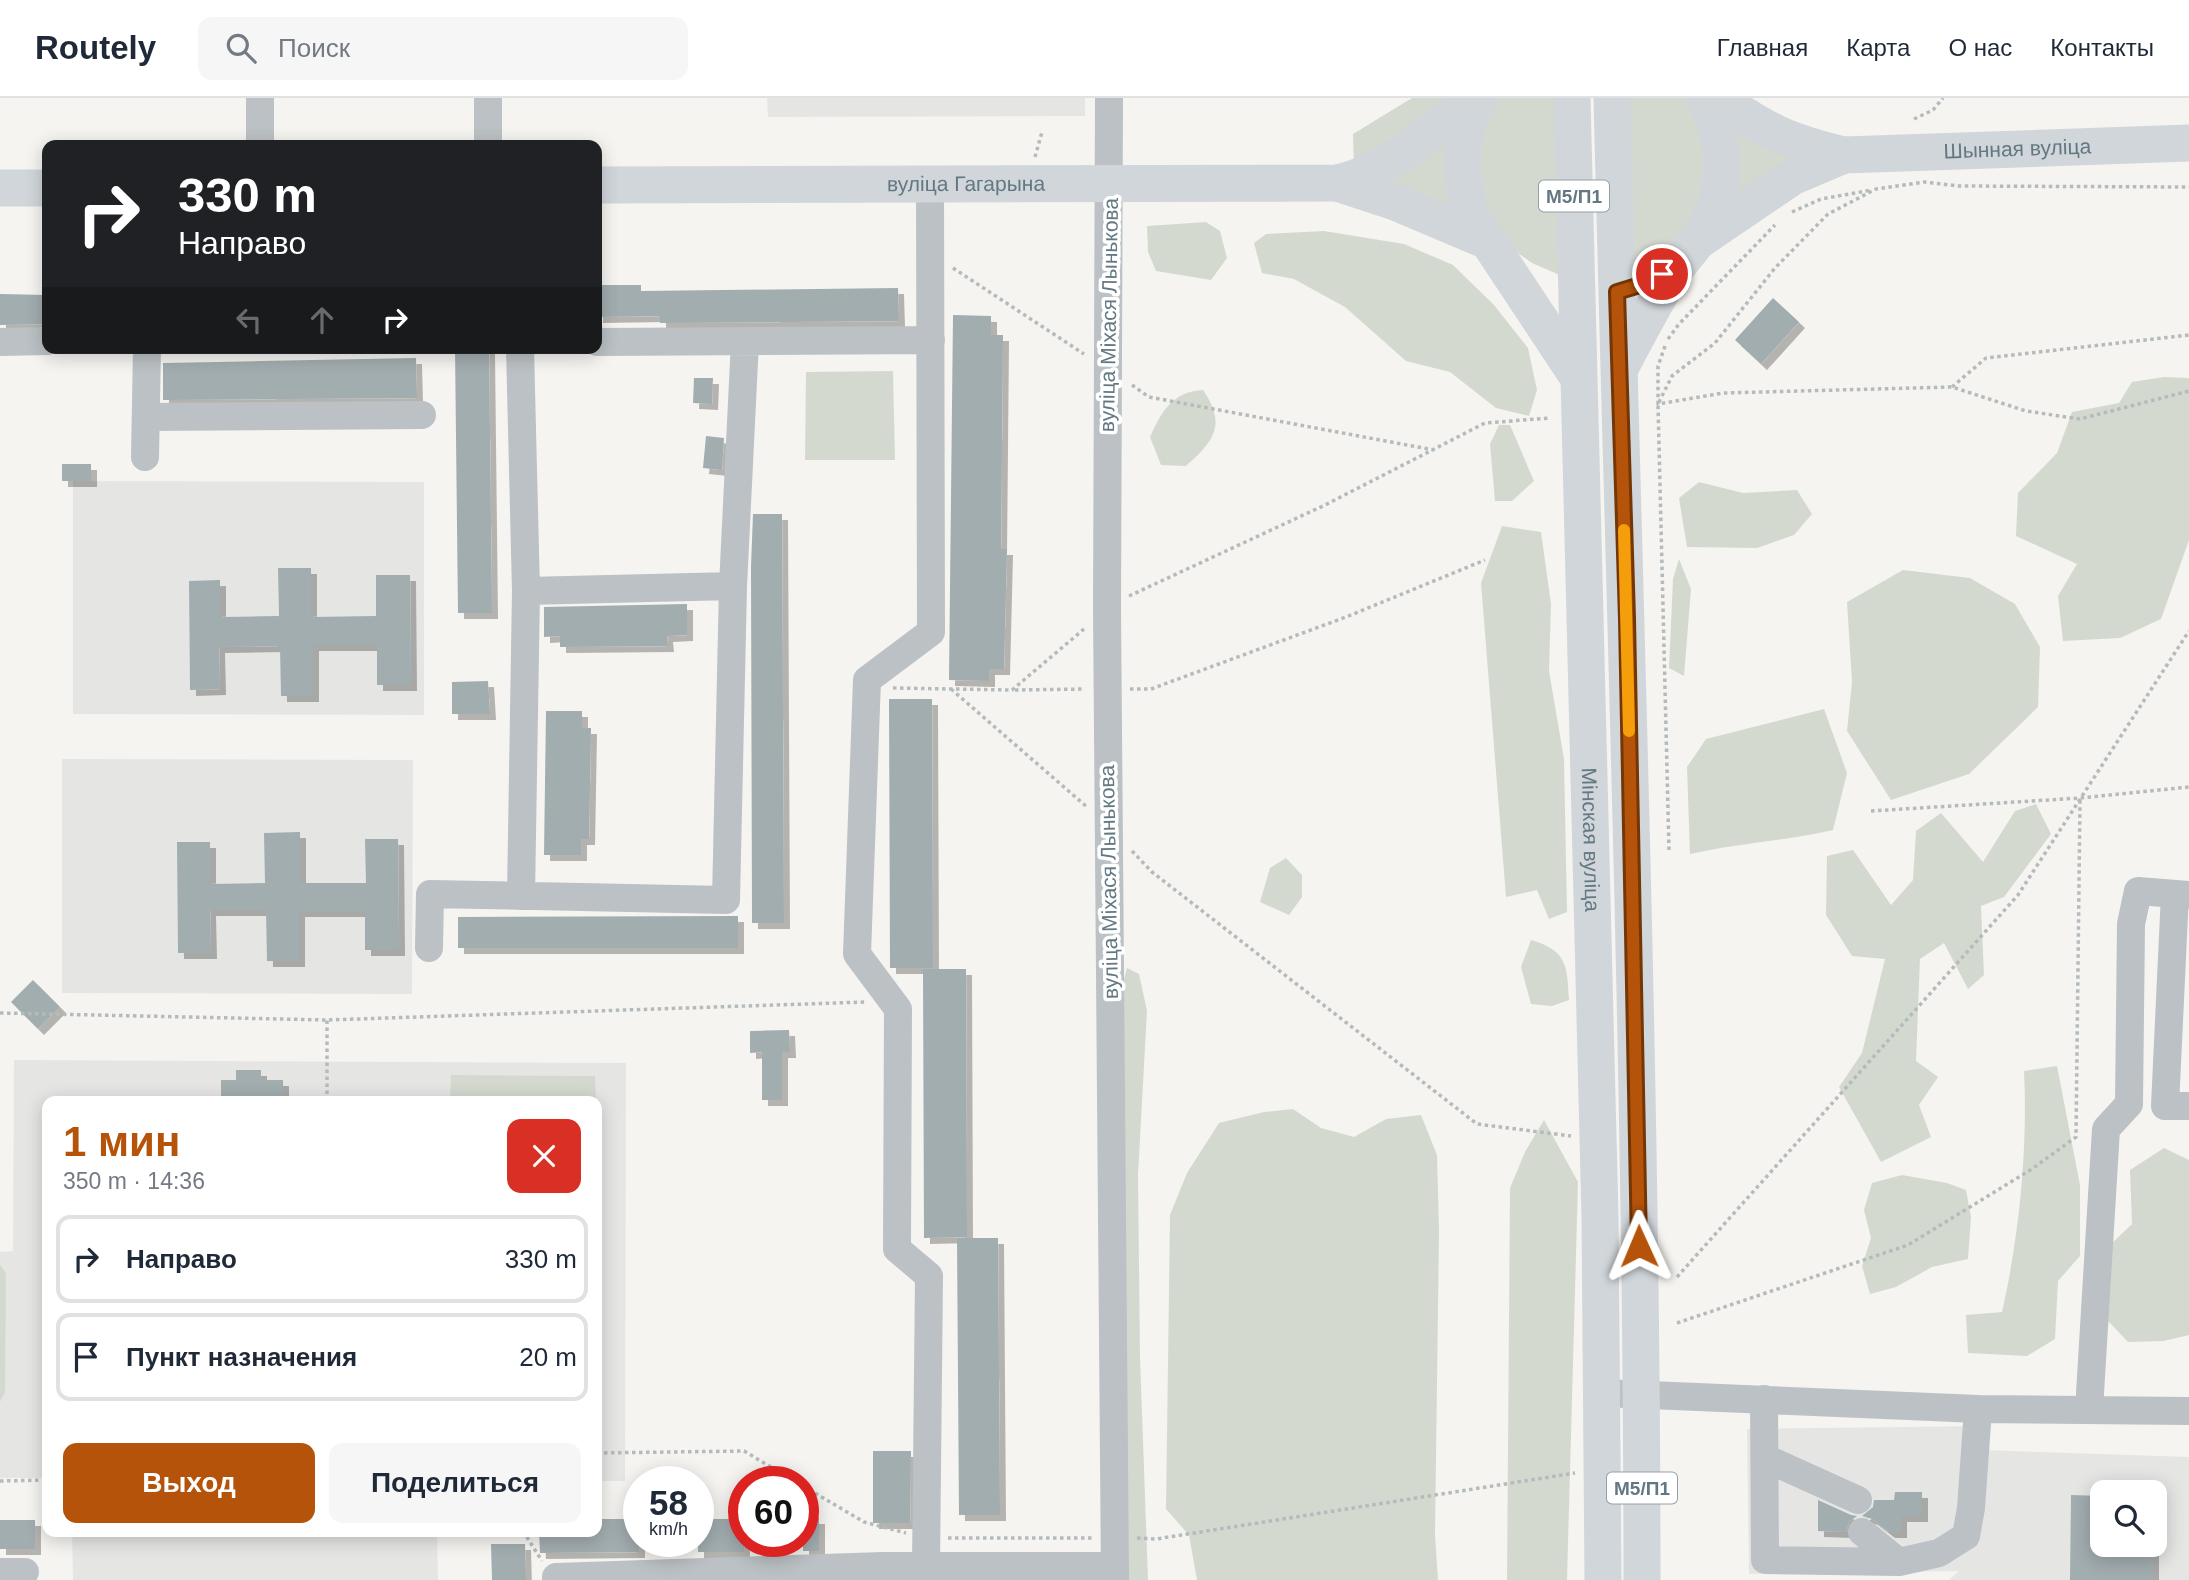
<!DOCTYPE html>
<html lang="ru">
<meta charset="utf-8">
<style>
:root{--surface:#fff;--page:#f6f6f7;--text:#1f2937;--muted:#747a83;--line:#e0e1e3;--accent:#b45309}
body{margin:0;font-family:Arial,sans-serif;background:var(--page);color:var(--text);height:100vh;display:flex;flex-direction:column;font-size:26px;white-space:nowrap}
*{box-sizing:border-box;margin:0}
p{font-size:23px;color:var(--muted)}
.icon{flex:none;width:38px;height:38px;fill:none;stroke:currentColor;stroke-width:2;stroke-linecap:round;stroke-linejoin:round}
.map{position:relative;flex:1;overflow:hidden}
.panel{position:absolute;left:42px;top:998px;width:560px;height:441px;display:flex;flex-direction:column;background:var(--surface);border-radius:14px;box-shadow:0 4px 18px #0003}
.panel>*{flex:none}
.hud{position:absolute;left:42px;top:42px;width:560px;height:214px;border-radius:14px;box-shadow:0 4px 18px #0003;background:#202124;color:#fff;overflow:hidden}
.fabs{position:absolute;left:2090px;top:1382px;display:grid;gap:14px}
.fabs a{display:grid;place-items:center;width:77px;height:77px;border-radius:14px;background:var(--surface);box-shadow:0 4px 18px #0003;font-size:35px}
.speed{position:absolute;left:623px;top:1368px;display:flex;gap:14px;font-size:35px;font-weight:700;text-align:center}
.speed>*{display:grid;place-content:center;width:91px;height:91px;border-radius:50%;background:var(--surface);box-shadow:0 4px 18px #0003;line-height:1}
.speed small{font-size:18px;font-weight:400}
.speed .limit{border:10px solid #d22;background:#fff;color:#111}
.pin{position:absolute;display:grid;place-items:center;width:60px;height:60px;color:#fff;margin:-30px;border:4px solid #fff;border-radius:50%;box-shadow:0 2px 7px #0007}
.me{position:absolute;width:77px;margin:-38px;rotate:359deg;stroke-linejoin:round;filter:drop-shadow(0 0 5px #0008)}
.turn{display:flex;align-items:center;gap:24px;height:147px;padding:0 21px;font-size:32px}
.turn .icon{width:91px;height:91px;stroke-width:2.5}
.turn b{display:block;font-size:49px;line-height:60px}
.lanes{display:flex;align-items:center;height:66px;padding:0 21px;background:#0003;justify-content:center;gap:35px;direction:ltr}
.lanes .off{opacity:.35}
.round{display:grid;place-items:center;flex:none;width:74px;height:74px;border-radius:14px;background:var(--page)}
.head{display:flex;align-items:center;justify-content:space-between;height:119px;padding:0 21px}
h1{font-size:42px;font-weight:700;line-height:52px;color:var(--accent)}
.button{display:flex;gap:14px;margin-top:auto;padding:14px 21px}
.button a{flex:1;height:80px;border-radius:14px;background:var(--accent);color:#fff;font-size:28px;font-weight:700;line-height:80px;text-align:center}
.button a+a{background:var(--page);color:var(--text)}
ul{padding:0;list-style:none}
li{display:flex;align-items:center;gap:21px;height:88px;margin:0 14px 10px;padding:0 7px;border:4px solid var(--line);border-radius:14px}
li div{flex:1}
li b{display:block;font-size:26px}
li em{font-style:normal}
header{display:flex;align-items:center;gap:42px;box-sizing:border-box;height:98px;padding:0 35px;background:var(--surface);border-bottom:2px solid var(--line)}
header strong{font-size:33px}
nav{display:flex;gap:38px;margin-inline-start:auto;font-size:24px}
.search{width:490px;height:63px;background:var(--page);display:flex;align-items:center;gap:18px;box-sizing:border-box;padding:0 24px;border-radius:14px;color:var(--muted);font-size:26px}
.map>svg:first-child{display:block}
</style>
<header>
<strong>Routely</strong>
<div class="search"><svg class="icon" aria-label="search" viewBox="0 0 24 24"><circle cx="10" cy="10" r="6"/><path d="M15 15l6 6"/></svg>Поиск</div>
<nav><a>Главная</a><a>Карта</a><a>О нас</a><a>Контакты</a></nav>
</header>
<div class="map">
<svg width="2189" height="1482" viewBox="0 0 2189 1482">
<defs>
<filter id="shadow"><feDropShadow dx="6" dy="6" stdDeviation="0" flood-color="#0004"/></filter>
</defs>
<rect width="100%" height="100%" fill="#f5f4f0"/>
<path fill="#e5e6e4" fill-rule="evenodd" d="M 767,0 L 1085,0 L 1085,18 L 768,19 Z
M 73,383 L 424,384 L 424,617 L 73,616 Z
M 62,661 L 413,662 L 412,896 L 62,895 Z
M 14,962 L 626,965 L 625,1383 L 597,1383 L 597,1003 L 47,1003 L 47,1380 L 0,1380 L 0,1154 L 13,1153 Z
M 1984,1328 L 1984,1352 L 2189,1359 L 2189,1482 L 1949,1482 L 1959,1473 L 1749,1476 L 1747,1331 ZM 2102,1395 L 2154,1395 L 2154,1447 L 2102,1447 Z
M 72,1433 L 437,1433 L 438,1482 L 73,1482 Z"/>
<path fill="#d4d9d0" d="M 1412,0 L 1446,0 L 1354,71 L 1353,36 Z
M 1495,0 L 1555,0 L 1562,178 L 1532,165 L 1515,153 L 1499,136 L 1478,93 L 1483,22 Z
M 1623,0 L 1686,0 C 1724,63 1700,149 1628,175 Z
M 1721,13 L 1814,62 L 1721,113 Z
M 1453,26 L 1456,111 L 1364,87 Z
M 1206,124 L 1220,133 L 1227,160 L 1211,182 L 1156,173 L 1148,154 L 1147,128 Z
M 1324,133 L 1404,146 L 1453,167 L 1494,207 L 1528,250 L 1537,292 L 1529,318 L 1496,310 L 1450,274 L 1406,263 L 1345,209 L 1294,181 L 1262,175 L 1254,145 L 1266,136 Z
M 893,273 L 895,362 L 805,362 L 806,274 Z
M 2164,279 L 2189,280 L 2189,442 L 2161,521 L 2120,540 L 2063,543 L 2058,498 L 2077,466 L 2016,438 L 2018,395 L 2057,355 L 2072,314 L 2119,305 L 2132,284 Z
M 1203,292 C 1227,327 1214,343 1186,368 L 1161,367 L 1150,339 C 1162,313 1172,294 1203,292 Z
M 1499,327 L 1510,327 L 1534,383 L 1512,403 L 1495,403 L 1490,346 Z
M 1699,384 L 1743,395 L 1797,392 L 1812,416 L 1794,437 L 1757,450 L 1687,449 L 1679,400 Z
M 1502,428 L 1541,434 L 1551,506 L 1549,573 L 1564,661 L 1567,814 L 1549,821 L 1537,792 L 1506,799 L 1481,485 Z
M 1679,461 L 1691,491 L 1684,578 L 1669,570 L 1673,481 Z
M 1903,472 L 1970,480 L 2015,506 L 2040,549 L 2038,609 L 1969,676 L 1891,702 L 1847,633 L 1852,584 L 1847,504 Z
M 1824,611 L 1847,675 L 1833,732 C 1785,743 1738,745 1690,756 L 1687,669 L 1706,641 Z
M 2036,706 L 2051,736 L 2004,799 L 1981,808 L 1984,877 L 1968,891 L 1944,845 L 1920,861 L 1916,963 L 1938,979 L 1919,1007 L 1931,1039 L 1881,1064 L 1839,989 L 1862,955 L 1885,861 L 1852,858 L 1826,817 L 1827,758 L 1853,752 L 1891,807 L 1913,782 L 1916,733 L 1941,715 L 1983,764 L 2015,713 Z
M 1286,760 L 1302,777 L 1302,799 L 1289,817 L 1260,804 L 1270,770 Z
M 1531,842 C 1568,853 1567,868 1569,902 L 1552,908 L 1531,906 L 1521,869 Z
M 1127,870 L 1139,876 L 1147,913 L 1138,1077 L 1140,1259 L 1148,1482 L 1128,1482 L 1122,889 Z
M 2057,968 L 2080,1087 L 2080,1158 L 2058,1183 L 2055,1241 L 2027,1258 L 1968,1255 L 1966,1217 L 2002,1214 C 2019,1139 2028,1050 2024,973 Z
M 451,977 L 595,978 L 596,1003 L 450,1003 Z
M 1293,1011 L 1321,1030 L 1354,1039 L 1386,1021 L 1421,1017 L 1437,1057 L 1439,1133 L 1435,1436 L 1438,1482 L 1197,1482 L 1189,1437 L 1166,1411 L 1170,1117 L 1187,1075 L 1219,1025 L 1264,1014 Z
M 1544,1022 L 1578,1084 L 1567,1482 L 1507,1482 L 1510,1090 L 1525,1054 Z
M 2164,1050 L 2189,1062 L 2189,1237 L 2164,1243 L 2128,1244 L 2093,1207 L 2110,1147 L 2132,1126 L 2130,1072 Z
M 1902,1077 L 1947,1085 L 1966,1092 L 1971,1119 L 1968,1161 L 1932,1169 L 1896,1189 L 1870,1196 L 1862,1168 L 1871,1140 L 1864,1112 L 1872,1085 Z
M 0,1167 L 6,1175 L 5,1294 L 0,1304 Z"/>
<path fill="#a2adb0" filter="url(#shadow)" d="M 597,187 L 641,187 L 641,193 L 898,190 L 899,223 L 660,225 L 660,218 L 597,219 Z
M 0,196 L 47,197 L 47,226 L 0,227 Z
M 1773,200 L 1799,224 L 1761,266 L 1735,242 Z
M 953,217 L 991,218 L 991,237 L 1003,237 L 1001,451 L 1007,451 L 1004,571 L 989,571 L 989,583 L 949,582 Z
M 455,250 L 489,250 L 492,515 L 458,515 Z
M 416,260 L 417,300 L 163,302 L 163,265 Z
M 694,280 L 713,280 L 712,306 L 693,305 Z
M 706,338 L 724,340 L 722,372 L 703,370 Z
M 62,366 L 91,366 L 91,383 L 62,383 Z
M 753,416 L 782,416 L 784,825 L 752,825 L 751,469 Z
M 278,470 L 311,470 L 311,519 L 376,518 L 376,477 L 410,477 L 411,587 L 377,587 L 377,547 L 313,547 L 313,598 L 281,598 L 280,548 L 219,549 L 220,591 L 190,592 L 189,483 L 220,482 L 220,519 L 279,518 Z
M 687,506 L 687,537 L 667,538 L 668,548 L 560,549 L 560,538 L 544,539 L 544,509 Z
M 488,583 L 490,616 L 452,616 L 452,584 Z
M 889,601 L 932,601 L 933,870 L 890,870 Z
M 546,613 L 582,613 L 582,630 L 591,630 L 589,741 L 581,741 L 581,757 L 544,757 Z
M 300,734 L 300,785 L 366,785 L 365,741 L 398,741 L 399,852 L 365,852 L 365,813 L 299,813 L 299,863 L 267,863 L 266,812 L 210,812 L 211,855 L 178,855 L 177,744 L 210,744 L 210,786 L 265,785 L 264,735 Z
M 738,818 L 738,850 L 458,850 L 458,819 Z
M 923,871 L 966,871 L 967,1139 L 924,1140 Z
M 33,882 L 60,909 L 38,931 L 11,904 Z
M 789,932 L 790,954 L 782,954 L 782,1002 L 762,1002 L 762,954 L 750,955 L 750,933 Z
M 236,972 L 261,972 L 261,982 L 283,982 L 283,1003 L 221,1003 L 221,982 L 236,982 Z
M 957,1140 L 998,1140 L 1000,1417 L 959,1417 Z
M 873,1353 L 911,1353 L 910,1425 L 873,1425 Z
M 1895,1394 L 1922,1394 L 1922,1418 L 1901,1418 L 1901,1434 L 1889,1434 L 1872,1421 L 1862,1418 L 1873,1409 L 1874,1402 L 1894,1402 Z
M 2071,1397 L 2102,1398 L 2102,1447 L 2153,1447 L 2153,1482 L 2070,1482 Z
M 1818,1402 L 1851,1417 L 1857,1418 L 1849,1424 L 1846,1434 L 1818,1433 Z
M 803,1420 L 819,1420 L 819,1453 L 803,1453 Z
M 597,1421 L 639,1421 L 639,1454 L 540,1455 L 539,1433 L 597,1433 Z
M 698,1421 L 744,1421 L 744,1454 L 698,1454 Z
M 0,1422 L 35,1422 L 35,1451 L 0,1451 Z
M 491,1446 L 525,1446 L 526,1482 L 492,1482 Z"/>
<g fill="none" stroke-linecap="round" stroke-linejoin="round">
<path stroke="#b5babc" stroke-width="3.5" stroke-dasharray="3.5 3.5" stroke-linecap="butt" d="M 1914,21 L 1933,12 L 1943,0
M 1035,59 L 1042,34
M 1792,114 L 1821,101 L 1872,92
M 953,170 L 1084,256
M 1668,241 L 1679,226 L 1775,127
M 1665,248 L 1658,268 L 1658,306 L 1723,295 L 1952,289 L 2026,313 L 2080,321 L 2189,293
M 1132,287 L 1149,299 L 1434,352
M 1952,289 L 1986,260 L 2189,237
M 1129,498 L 1325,407 L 1485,325 L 1550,320
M 893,590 L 1012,592 L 1084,531
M 951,591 L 1087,709
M 1130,591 L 1151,591 L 1346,519 L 1485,462
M 1015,592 L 1084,591
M 1871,713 L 2080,700 L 2189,689
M 1669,752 L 1658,306 L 1672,278 L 1715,245 L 1775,170 L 1828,116 L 1876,91 L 1924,84 L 1959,88 L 2189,89
M 1132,753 L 1152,774 L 1477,1026 L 1571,1038
M 0,915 L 327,922 L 865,904
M 327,1003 L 327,922
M 1677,1179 L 2018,797 L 2189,533
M 1677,1225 L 1908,1147 L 2032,1071 L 2076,1039 L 2080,701
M 597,1355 L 744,1353 L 796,1384
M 0,1383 L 47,1382
M 803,1388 L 864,1424 L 906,1435
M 523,1433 L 542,1463
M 948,1440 L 1094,1440
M 1137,1440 L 1156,1441 L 1575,1375"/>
<path stroke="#bbc1c4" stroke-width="28" d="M 260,0 L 260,47
M 1109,0 L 1107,511 L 1115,1482
M 488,47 L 488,0
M 0,244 L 47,243
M 597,244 L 931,242
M 520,250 L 526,493 L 733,488 L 745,243
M 146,319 L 422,317
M 145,359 L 147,250
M 2175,796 L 2165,1008 L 2189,1008
M 521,798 L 526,493
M 429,850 L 430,796 L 726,802 L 733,488
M 1603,1295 L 1978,1311 L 2189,1313
M 1764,1301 L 1765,1462 L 1899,1464 L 1939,1455 L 1966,1438 L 1971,1410 L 1978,1311
M 2089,1312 L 2106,1031 L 2129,1006 L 2131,826 L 2138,793 L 2189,797
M 1765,1360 L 1858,1402
M 1862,1434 L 1899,1464
M 926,1468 L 929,1178 L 897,1151 L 898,911 L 857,856 L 867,582 L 931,534 L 930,86
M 0,1474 L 25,1474
M 556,1482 L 556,1479 L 883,1468
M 883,1482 L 883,1468 L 1115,1468"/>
<g stroke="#d1d6da" stroke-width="37">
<path d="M 1479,0 C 1457,39 1459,77 1472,119 L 1578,279"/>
<path id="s1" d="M 1572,0 L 1600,1119 L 1603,1482"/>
<path d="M 1612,0 C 1624,494 1642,988 1642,1482"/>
<path id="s2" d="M 1719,0 C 1765,33 1789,44 1844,57 L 2189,45"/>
<path d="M 1337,85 L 1395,104 L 1485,142"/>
<path id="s3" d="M 597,87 L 1337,85 C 1388,74 1433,32 1473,0"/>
<path d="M 0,90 L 47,90"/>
<path d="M 1698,143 L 1792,79 L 1844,57"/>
<path d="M 1620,270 C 1637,238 1653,207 1672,176 C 1680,164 1690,154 1698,142 C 1728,99 1728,45 1704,0"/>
</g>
</g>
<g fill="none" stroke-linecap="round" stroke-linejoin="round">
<defs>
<path id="route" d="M 1639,1148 L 1627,521 L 1617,194 L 1640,187 L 1662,176"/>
</defs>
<use href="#route" stroke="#753606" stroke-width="18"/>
<use href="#route" stroke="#b45309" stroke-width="12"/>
<path stroke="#f59e0b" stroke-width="12" d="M 1624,432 L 1629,633"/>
</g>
<g text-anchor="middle" stroke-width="7" stroke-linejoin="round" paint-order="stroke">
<g fill="#fff" stroke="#92a0a8" stroke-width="2">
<rect x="1539" y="82.5" width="70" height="31" rx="5"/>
<rect x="1607" y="1374.5" width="70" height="31" rx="5"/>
</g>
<g font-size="19" font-weight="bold" fill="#637882">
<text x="1574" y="105">М5/П1</text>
<text x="1642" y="1397">М5/П1</text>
</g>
<g font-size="21" fill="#637882" stroke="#fff">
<text dy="7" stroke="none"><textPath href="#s2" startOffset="312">Шынная вуліца</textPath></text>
<text dy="7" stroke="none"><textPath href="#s3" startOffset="369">вуліца Гагарына</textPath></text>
<text transform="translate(1109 217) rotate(-89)" y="7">вуліца Міхася Лынькова</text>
<text dy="7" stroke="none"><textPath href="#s1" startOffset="742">Мінская вуліца</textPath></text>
<text transform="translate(1109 784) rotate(-91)" y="7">вуліца Міхася Лынькова</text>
</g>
</g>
</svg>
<div class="fabs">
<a><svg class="icon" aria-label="search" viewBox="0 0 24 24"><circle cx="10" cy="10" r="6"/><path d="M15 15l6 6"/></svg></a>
</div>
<div class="speed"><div>58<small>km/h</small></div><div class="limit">60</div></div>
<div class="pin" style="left:1662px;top:176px;background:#d93025"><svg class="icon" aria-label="arrive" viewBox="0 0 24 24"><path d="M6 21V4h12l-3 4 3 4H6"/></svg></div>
<svg class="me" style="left:1639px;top:1148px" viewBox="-20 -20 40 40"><path d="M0-17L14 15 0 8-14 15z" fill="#b45309" stroke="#fff" stroke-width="4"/></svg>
<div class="hud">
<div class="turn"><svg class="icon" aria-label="right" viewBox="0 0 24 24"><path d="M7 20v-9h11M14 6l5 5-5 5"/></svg><div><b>330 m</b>Направо</div></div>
<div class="lanes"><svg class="icon off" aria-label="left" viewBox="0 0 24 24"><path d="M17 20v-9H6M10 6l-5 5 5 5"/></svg><svg class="icon off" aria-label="ahead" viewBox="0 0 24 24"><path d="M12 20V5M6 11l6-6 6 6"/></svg><svg class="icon" aria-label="right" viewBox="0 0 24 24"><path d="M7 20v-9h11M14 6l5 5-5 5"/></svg></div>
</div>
<section class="panel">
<div class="head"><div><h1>1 мин</h1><p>350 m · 14:36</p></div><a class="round" style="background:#d93025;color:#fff"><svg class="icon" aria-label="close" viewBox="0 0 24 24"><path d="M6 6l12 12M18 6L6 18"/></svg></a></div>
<ul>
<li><svg class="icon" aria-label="right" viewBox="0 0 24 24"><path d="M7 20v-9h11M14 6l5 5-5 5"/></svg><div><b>Направо</b></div><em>330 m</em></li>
<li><svg class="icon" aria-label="arrive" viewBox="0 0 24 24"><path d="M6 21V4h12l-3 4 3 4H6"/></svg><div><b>Пункт назначения</b></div><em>20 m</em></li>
</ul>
<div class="button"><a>Выход</a><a>Поделиться</a></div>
</section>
</div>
